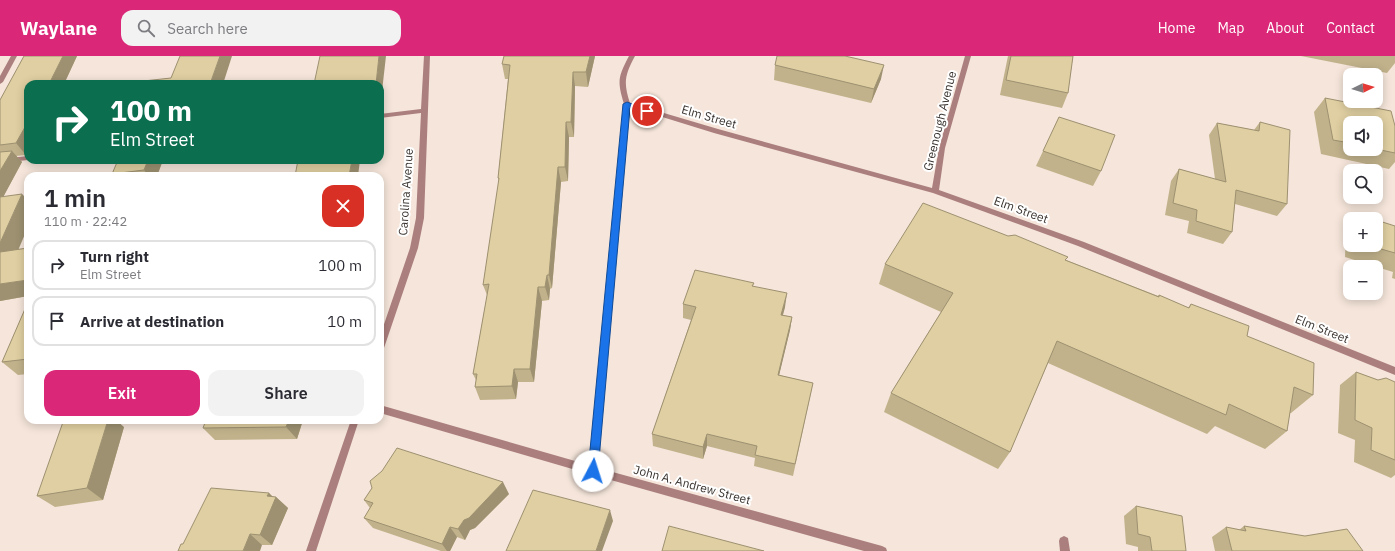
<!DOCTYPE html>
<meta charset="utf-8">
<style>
:root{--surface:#fff;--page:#f2f2f3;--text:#2b2b33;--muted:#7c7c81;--line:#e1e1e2;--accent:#db2777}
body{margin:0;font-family:"IBM Plex Sans",sans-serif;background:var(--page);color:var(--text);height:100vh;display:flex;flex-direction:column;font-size:15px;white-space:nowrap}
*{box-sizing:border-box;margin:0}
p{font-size:13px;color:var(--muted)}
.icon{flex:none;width:22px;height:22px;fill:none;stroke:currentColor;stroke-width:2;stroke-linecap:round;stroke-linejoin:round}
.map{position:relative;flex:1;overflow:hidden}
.drawer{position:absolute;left:24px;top:116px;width:360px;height:252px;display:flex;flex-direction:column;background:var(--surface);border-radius:12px;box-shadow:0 2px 10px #0003}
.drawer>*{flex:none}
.guide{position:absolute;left:24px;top:24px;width:360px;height:84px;border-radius:12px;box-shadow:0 2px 10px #0003;background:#0b6e4f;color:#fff;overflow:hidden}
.needle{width:26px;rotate:85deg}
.buttons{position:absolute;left:1343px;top:12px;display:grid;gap:8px}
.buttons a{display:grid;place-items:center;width:40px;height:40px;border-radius:8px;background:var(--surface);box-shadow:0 2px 10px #0003;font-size:20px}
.pin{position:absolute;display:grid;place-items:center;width:34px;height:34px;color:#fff;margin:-17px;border:2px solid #fff;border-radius:50%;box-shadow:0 1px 4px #0007}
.me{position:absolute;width:44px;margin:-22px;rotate:5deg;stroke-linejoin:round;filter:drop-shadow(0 0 3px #0008)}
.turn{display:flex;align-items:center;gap:14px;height:84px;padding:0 20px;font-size:18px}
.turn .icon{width:52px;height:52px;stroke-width:2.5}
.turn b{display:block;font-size:28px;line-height:34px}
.round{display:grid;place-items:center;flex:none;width:42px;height:42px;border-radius:12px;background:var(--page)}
.summary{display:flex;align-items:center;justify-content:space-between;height:68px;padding:0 20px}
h1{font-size:24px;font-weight:600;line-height:30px}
.button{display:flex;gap:8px;margin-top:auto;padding:8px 20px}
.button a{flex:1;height:46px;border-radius:12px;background:var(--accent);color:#fff;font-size:16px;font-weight:600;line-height:46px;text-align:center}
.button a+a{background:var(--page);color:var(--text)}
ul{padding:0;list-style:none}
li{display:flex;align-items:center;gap:12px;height:50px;margin:0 8px 6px;padding:0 12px;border:2px solid var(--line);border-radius:12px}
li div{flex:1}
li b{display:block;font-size:15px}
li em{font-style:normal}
header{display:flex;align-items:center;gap:24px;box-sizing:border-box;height:56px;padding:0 20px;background:var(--accent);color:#fff}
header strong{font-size:19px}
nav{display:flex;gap:22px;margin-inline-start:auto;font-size:14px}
.search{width:280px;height:36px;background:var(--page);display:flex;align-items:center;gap:10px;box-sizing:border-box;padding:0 14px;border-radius:12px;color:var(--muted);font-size:15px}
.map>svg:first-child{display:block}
</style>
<header>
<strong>Waylane</strong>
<div class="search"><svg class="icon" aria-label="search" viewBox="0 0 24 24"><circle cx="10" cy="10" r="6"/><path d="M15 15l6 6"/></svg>Search here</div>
<nav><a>Home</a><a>Map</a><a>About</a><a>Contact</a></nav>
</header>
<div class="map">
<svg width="1395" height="495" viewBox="0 0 1395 495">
<rect width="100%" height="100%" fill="#f5e5da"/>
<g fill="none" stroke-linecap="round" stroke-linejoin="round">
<path fill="#ab7f7d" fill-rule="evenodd" d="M 1064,480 L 1068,482 L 1070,495 L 1060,495 L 1059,485 L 1060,482 Z"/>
<path fill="#ab7f7d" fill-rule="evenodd" d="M 11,0 L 17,0 L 3,26 L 0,28 L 0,20 Z
M 424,0 L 430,0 L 424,162 L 418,192 L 384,292 L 383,294 L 380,295 L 380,280 L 410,192 L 416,162 L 421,57 L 380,62 L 380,58 L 421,53 Z
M 629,0 L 635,0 C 625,19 623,26 630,47 L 718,73 L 932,132 L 939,92 L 965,0 L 971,0 L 945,92 L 939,134 L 1084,186 L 1395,311 L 1395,319 L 1078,190 L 933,137 L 714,77 L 630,51 L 598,412 L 882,490 L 886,492 L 887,495 L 864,495 L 593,419 L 380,357 L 380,349 L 589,409 L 624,48 C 617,25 618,21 629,0 Z
M 28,100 L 28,104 L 29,104 L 28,104 L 0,107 L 0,103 Z
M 351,364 L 359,364 L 316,495 L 306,495 Z"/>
</g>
<path fill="#c1b28b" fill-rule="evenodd" d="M 24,0 L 77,0 L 64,28 L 28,28 L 28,95 L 26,99 L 16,100 L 22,106 L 3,141 L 18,193 L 28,192 L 28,240 L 0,245 L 0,44 Z
M 504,0 L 595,0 L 588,31 L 575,30 L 574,81 L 569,81 L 568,125 L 561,126 L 552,232 L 550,233 L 549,244 L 542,245 L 534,326 L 518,326 L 516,343 L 480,344 L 475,331 L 476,324 L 473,318 L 487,239 L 483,229 L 499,125 L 498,122 L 508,23 L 505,23 L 502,8 Z
M 1008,0 L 1073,0 L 1068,37 L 1062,52 L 1000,39 Z
M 1301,0 L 1395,0 L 1395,7 L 1387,17 Z
M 775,9 L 881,23 L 871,47 L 774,24 Z
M 1325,42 L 1395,70 L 1395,106 L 1389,113 L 1321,98 L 1314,56 ZM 1350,67 L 1376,93 L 1350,93 Z
M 1059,61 L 1101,115 L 1093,130 L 1036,110 Z
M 1260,66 L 1287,148 L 1277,160 L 1235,148 L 1232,176 L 1223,188 L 1187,177 L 1189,165 L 1165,159 L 1171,125 L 1179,113 L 1215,123 L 1209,79 L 1217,67 L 1254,74 Z
M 118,104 L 163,104 L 157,120 L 113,120 L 112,118 Z
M 1350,170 L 1350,189 L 1376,189 L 1395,170 L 1395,223 L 1392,222 L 1393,216 L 1345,201 L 1346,174 Z
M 1066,204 L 1158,240 L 1159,239 L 1188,252 L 1191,248 L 1247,280 L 1313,339 L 1291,357 L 1290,357 L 1287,375 L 1265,393 L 1215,370 L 1207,378 L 1048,307 L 1010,396 L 998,413 L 884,356 L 891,337 L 941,256 L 879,228 L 885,208 Z
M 754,227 L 753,230 L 785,251 L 783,259 L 792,261 L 790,274 L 779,319 L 813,327 L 793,420 L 754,410 L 755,402 L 707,390 L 703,403 L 653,390 L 652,378 L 691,264 L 683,262 L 683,248 Z
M 28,246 L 28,318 L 18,319 L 2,306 Z
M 1356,316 L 1378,324 L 1395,326 L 1395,419 L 1391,422 L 1354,406 L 1355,384 L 1338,377 L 1340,329 Z
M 303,364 L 297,383 L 215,384 L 203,372 Z
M 124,371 L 103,444 L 55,451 L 37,440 Z
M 372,432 L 509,438 L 475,472 L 470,474 L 465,484 L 457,481 L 450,495 L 441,495 L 373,472 L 364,462 L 370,452 L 364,444 Z
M 269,437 L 273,441 L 276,441 L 288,452 L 272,489 L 262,489 L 183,488 Z
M 1136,450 L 1186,495 L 1138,495 L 1138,491 L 1126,488 L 1124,460 Z
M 1244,470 L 1363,495 L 1215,495 L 1212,481 L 1226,471 L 1239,474 Z"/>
<path fill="#9d9171" d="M 63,0 L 77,0 L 64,28 L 49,28 Z
M 220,0 L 232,0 L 223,28 L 210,28 Z
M 379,0 L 386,0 L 381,44 L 380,41 L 380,28 L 376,28 Z
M 590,0 L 595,0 L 588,31 L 586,16 Z
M 884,9 L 881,23 L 871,47 L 874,33 Z
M 573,16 L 575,30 L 574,81 L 571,66 Z
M 566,66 L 569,81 L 568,125 L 565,111 Z
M 25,71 L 28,75 L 28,95 L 26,99 L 16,87 Z
M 12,95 L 22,106 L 0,147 L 0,115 Z
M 148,104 L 163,104 L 157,120 L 148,120 L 144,114 Z
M 352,104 L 360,104 L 358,120 L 349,120 Z
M 558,111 L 561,126 L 552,232 L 549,219 Z
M 22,138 L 28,144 L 28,171 L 11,211 L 0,201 L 0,187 Z
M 547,219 L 550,233 L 549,244 L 545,231 Z
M 28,224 L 28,240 L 0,245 L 0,228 Z
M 538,231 L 542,245 L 534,326 L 530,313 Z
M 787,237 L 785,251 L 779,272 L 781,259 Z
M 792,261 L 790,274 L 776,332 L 778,319 Z
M 514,313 L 518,326 L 516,343 L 512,330 Z
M 108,364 L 116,364 L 124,371 L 103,444 L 87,432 Z
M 289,364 L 303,364 L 297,383 L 286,371 Z
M 707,378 L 707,390 L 703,403 L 703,391 Z
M 503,426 L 509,438 L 475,472 L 470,474 L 465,484 L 458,473 L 464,464 Z
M 269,437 L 275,443 L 276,441 L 288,452 L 272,489 L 260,479 L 267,440 Z
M 610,454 L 613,465 L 602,495 L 596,495 Z
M 450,471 L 457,481 L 450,495 L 447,495 L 442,488 Z
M 250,478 L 262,489 L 260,495 L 243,495 Z"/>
<path fill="#e0cfa2" stroke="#9d9171" d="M 24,0 L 63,0 L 49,28 L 28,28 L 28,71 L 25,71 L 16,87 L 0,89 L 0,44 Z
M 180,0 L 220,0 L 210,28 L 116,28 L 171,22 Z
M 320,0 L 379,0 L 376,28 L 314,28 Z
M 504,0 L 590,0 L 586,16 L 573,16 L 571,66 L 566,66 L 565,111 L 558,111 L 549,219 L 547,219 L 545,231 L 538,231 L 530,313 L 514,313 L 512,330 L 475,331 L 477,318 L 473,318 L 489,228 L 483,229 L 499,122 L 498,122 L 510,9 L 502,8 Z
M 777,0 L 845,0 L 884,9 L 874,33 L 775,9 Z
M 1011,0 L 1073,0 L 1068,37 L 1006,24 Z
M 1325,42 L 1391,55 L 1395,70 L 1395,97 L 1376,93 L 1376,67 L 1350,67 L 1350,87 L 1333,84 Z
M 1059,61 L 1115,79 L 1101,115 L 1043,95 Z
M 1260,66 L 1290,74 L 1287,148 L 1236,134 L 1232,176 L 1196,165 L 1197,154 L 1173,147 L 1179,113 L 1226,126 L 1217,67 L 1259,75 Z
M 12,95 L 0,115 L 0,96 Z
M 118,104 L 148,104 L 144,114 L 112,118 Z
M 298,104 L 352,104 L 349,120 L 295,120 Z
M 22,138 L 0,187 L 0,141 Z
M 923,147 L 1008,180 L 1015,179 L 1068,201 L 1065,204 L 1159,241 L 1159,239 L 1189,252 L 1191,248 L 1249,270 L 1247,280 L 1314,307 L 1313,339 L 1294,331 L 1287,375 L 1229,348 L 1226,359 L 1057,285 L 1010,396 L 891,337 L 953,237 L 885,208 Z
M 1360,159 L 1371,163 L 1360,163 Z
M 1376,164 L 1395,170 L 1395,197 L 1367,189 L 1376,189 Z
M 28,192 L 28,224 L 0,228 L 0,196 Z
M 695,214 L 754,227 L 752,230 L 787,237 L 781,259 L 792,261 L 778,319 L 813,327 L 795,408 L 755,399 L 757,390 L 707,378 L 703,391 L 652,378 L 696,251 L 683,248 Z
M 28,246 L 28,303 L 2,306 Z
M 1356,316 L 1378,324 L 1386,322 L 1395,326 L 1395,404 L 1371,394 L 1372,372 L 1355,364 Z
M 75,364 L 108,364 L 87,432 L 37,440 L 63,366 Z
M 206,364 L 289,364 L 286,371 L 203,372 Z
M 397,392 L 503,426 L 469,462 L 464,464 L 458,473 L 450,471 L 442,488 L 364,462 L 373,447 L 364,444 L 372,432 L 370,425 L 382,415 Z
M 211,432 L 269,437 L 267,440 L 276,441 L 260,479 L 250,478 L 243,495 L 178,495 L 181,488 L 183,488 Z
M 533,434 L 610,454 L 596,495 L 506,495 Z
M 1136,450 L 1182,460 L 1186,495 L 1152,495 L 1150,481 L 1138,478 Z
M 669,470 L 764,495 L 662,495 Z
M 1244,470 L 1305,480 L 1347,473 L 1363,495 L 1232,495 L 1226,471 L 1246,475 Z"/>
<path fill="#1a73e8" stroke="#114b97" d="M 627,46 L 651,55 L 647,57 L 630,52 L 598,415 L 597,419 L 593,420 L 589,419 L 588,415 L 623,48 Z"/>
<g text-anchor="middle" stroke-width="4" stroke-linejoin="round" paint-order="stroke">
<g font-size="12" fill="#39332f" stroke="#fff">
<text transform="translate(709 61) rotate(16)" y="4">Elm Street</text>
<text transform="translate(940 65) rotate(-76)" y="4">Greenough Avenue</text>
<text transform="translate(406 136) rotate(-86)" y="4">Carolina Avenue</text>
<text transform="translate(1021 154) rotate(20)" y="4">Elm Street</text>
<text transform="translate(1322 273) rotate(22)" y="4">Elm Street</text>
<text transform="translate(692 429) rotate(15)" y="4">John A. Andrew Street</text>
</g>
</g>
</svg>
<div class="buttons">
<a><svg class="needle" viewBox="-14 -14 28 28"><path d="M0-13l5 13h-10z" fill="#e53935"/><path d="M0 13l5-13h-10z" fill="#7c7c81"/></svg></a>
<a><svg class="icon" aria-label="sound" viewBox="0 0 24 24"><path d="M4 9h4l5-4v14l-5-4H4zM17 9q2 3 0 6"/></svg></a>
<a><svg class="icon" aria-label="search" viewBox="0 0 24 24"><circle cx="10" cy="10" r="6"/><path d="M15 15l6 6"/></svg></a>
<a>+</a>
<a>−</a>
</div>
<div class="pin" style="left:647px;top:55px;background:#d93025"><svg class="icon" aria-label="arrive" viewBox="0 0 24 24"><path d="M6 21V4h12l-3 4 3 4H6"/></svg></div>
<svg class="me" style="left:593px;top:415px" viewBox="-20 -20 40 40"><circle r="19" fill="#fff"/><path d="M0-13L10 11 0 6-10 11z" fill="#1a73e8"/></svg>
<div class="guide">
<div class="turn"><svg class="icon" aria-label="right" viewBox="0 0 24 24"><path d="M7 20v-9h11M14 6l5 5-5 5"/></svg><div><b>100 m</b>Elm Street</div></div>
</div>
<section class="drawer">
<div class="summary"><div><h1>1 min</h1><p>110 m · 22:42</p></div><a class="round" style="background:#d93025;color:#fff"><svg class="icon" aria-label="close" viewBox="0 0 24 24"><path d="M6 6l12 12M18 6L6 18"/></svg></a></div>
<ul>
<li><svg class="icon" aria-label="right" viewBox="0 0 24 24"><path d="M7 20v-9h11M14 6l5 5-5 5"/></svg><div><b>Turn right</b><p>Elm Street</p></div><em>100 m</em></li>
<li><svg class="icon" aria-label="arrive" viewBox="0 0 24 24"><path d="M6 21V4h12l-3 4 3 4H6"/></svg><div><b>Arrive at destination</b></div><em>10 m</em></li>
</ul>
<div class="button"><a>Exit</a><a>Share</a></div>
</section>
</div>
